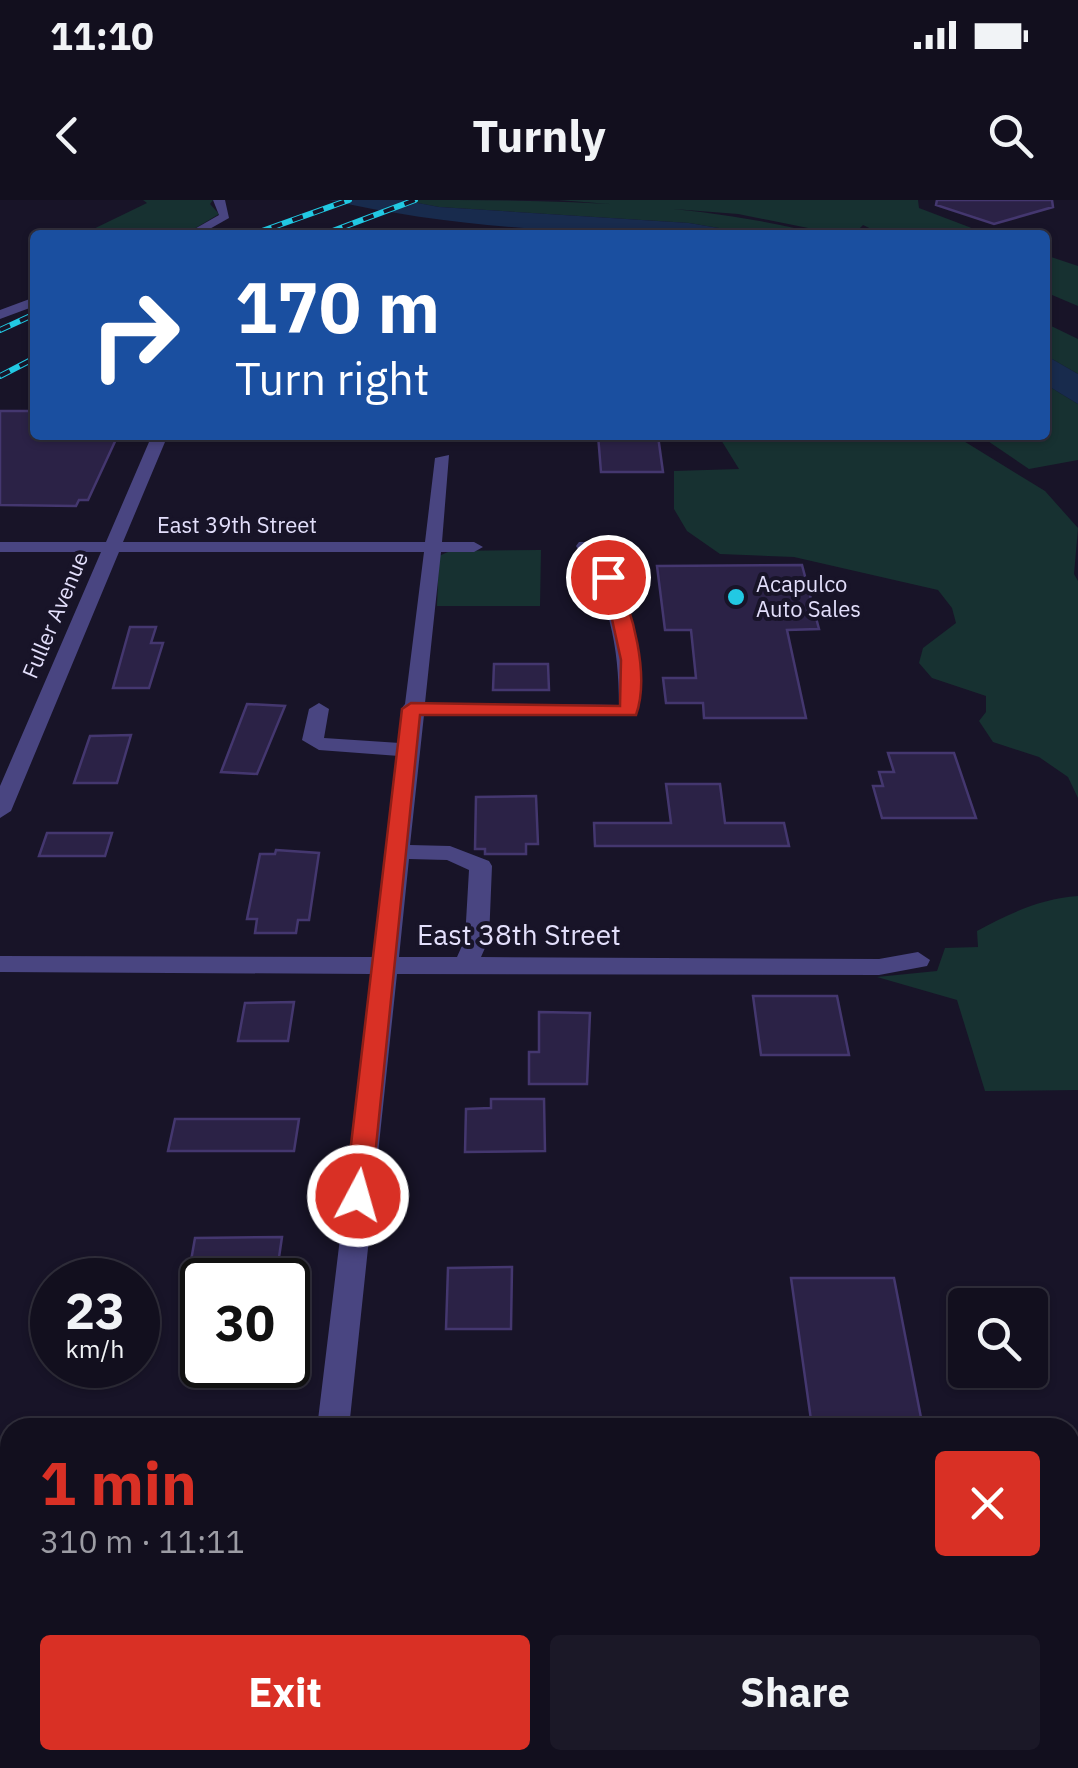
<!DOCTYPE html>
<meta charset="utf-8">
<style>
:root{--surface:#120f1e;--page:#1b1827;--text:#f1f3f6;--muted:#9c9ca4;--line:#312f3c;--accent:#d93025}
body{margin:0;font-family:"IBM Plex Sans",sans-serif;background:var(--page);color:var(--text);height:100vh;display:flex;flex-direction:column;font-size:38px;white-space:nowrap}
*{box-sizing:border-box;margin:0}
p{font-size:32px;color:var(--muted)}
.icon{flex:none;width:55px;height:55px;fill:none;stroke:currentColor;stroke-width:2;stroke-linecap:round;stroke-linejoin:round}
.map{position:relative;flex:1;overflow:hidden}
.sheet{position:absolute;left:0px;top:1218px;width:1080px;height:352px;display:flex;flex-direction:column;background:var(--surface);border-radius:30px 30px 0 0;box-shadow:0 2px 8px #0004,0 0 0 2px var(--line)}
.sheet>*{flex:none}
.hud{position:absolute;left:30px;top:30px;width:1020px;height:210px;border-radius:10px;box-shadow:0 2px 8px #0004,0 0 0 2px var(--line);background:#1a4fa0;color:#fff;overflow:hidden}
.controls{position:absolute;left:948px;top:1088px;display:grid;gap:20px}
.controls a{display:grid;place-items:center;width:100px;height:100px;border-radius:10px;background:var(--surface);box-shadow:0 2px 8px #0004,0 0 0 2px var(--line);font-size:50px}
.speed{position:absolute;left:30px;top:1058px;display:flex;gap:20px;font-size:50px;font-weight:700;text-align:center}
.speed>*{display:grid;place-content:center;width:130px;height:130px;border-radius:50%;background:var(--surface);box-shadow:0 2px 8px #0004,0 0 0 2px var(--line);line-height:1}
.speed small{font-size:25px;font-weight:400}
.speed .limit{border:5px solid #111;border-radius:15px;background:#fff;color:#111}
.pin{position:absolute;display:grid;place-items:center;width:85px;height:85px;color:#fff;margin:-42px;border:5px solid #fff;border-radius:50%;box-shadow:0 2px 10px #0007}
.me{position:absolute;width:110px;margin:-55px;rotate:6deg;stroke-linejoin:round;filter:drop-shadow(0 0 8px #0008)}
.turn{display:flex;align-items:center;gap:35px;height:210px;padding:0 40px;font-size:45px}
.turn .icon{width:130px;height:130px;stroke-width:2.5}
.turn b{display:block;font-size:70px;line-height:85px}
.round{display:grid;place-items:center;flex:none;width:105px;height:105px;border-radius:10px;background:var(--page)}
.overview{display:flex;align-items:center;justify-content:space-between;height:170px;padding:0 40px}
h1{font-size:60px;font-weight:700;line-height:75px;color:var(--accent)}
.button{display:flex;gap:20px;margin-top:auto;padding:20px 40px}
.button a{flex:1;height:115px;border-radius:10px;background:var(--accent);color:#fff;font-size:40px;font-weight:700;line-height:115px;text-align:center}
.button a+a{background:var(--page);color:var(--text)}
.status{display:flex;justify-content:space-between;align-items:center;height:70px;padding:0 50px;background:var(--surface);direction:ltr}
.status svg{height:28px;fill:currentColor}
header{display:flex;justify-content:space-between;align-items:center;height:130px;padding:0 40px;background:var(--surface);font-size:45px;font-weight:700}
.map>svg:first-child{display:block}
</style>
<div class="status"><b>11:10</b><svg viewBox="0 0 49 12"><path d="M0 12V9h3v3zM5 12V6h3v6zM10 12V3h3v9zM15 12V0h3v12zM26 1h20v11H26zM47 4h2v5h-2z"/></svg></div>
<header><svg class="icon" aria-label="back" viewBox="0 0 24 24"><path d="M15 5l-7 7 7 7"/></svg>Turnly<svg class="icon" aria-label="search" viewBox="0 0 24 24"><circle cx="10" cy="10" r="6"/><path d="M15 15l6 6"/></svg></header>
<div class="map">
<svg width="1078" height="1568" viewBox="0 0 1078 1568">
<rect width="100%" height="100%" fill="#181428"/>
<path fill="#173131" d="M 143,0 L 213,0 L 210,4 L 219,14 L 184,35 L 81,35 L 147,3 Z
M 402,0 C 541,0 689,0 824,35 L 760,35 L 689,23 L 439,7 Z
M 558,0 L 918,0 L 919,8 L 990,35 L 884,35 L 863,25 L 858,30 L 865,35 L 843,35 L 738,14 Z
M 1045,55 L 1078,66 L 1078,106 L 1045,92 Z
M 1045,123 L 1078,139 L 1078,174 L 1045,155 Z
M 1045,184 L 1078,204 L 1078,260 L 1029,269 L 979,235 L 1045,235 Z
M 718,235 L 954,235 L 1045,291 L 1078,328 L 1074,374 L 1078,381 L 1078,598 L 1068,577 L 1039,557 L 993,542 L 979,521 L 986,512 L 986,496 L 932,478 L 919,463 L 923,448 L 956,423 L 952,408 L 938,390 L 794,357 L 720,354 L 687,331 L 674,309 L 674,271 L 739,269 Z
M 541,350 L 540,406 L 437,406 L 439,356 L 450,351 Z
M 1078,696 L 1078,890 L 985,891 L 957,800 L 877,777 L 937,771 L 945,748 L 978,747 L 977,731 C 1010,713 1040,699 1078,696 Z
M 509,1560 L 938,1560 L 940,1568 L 509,1568 Z"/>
<path fill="#182b4d" d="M 329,0 L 402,0 L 439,7 L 689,23 L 760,35 C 617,35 470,32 329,0 Z
M 1045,155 L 1078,174 L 1078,204 L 1045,184 Z"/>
<path fill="#2b2246" stroke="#44376f" stroke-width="2.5" d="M 937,0 L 1052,0 L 1053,7 L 994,24 L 936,5 Z
M 0,211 L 35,211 L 35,235 L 118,235 L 88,300 L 79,300 L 76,306 L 0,305 Z
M 598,235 L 658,236 L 663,272 L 601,272 Z
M 802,365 L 819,429 L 787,430 L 806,518 L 704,518 L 703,503 L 666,503 L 663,478 L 696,478 L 691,430 L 665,430 L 657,366 Z
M 130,427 L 156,427 L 151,443 L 163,443 L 149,488 L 113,488 Z
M 494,464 L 548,464 L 549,490 L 493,490 Z
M 247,504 L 285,506 L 257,574 L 221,572 Z
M 131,535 L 117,583 L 74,583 L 90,536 Z
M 888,553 L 954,553 L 976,618 L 882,618 L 873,586 L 883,586 L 879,572 L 894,572 Z
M 666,584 L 720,584 L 725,623 L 784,623 L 789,646 L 595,646 L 594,623 L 671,623 Z
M 536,596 L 538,644 L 526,644 L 526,654 L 485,654 L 485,649 L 475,649 L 476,597 Z
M 47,633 L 112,633 L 105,656 L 39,656 Z
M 276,650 L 319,653 L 309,720 L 298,720 L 296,733 L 255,733 L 257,719 L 247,719 L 260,654 L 275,654 Z
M 753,796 L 837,796 L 849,855 L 761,855 Z
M 294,802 L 288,841 L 238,841 L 245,803 Z
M 539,812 L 590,813 L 587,884 L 529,884 L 529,852 L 539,852 Z
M 491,899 L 544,899 L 545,951 L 465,952 L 466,909 L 491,908 Z
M 175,919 L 299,919 L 294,951 L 168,951 Z
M 282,1037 L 277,1071 L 189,1072 L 195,1038 Z
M 512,1067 L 511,1129 L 446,1129 L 448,1068 Z
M 791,1078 L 894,1078 L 923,1228 L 812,1227 Z"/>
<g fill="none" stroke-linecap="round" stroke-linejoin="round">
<path fill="#494581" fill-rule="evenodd" d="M 213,0 L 225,0 L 229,18 L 199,35 L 184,35 L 219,15 Z
M 35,97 L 35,106 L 0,119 L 0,110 Z
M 157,237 L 165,242 L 123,342 L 425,342 L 435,258 L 449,255 L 442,342 L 474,342 L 483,347 L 474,352 L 441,352 L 425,503 L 619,505 C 619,446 609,396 576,346 L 579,342 L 591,342 C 618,382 656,469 636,515 L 424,515 L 410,645 L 450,646 L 489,661 L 492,666 L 489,739 L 481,757 L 879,759 L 918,752 L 930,760 L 927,766 L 879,775 L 397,774 L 349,1228 L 317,1228 L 372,774 L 0,772 L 0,756 L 374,757 L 399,556 L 319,550 L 302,540 L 309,509 L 319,503 L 329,509 L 324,538 L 400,543 L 401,509 L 405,504 L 424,352 L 119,352 L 11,611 L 0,618 L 0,586 L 101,352 L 0,352 L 0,342 L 106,342 L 149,242 ZM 409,659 L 447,660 L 469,670 L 465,739 L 457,757 L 399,757 Z
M 0,1396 L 10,1396 L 10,1432 L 0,1432 Z
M 278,1560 L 316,1560 L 315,1568 L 277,1568 Z
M 958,1560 L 996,1560 L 998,1568 L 960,1568 Z"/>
<defs>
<path id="rail" d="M 251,35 L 349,0
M 322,35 L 415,0
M 0,130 L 35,114
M 0,176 L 35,158"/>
</defs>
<use href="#rail" stroke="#22c9e3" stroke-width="6"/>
<use href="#rail" stroke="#181428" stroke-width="4" stroke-dasharray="11" stroke-linecap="butt"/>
</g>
<path fill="#d93025" stroke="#8d1f18" stroke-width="2.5" d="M 602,374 L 614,374 C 633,410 650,476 636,515 L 420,515 L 371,996 L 358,1006 L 349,1003 L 345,996 L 402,509 L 411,503 L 620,506 L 621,460 Z"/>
<circle fill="#22c9e3" stroke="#181428" stroke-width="4" cx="736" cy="397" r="10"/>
<g text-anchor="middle" stroke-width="8" stroke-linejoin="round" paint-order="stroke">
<g font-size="22" fill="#e3dffb" stroke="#181428">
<text x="237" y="333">East 39th Street</text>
<text transform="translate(55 415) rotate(-67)" y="8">Fuller Avenue</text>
</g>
<g font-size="22" fill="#e3dffb" stroke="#181428" text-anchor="start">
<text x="756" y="392">Acapulco<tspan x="756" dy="25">Auto Sales</tspan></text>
</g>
<g font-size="28" fill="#e3dffb" stroke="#181428">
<text x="519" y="745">East 38th Street</text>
</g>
</g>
</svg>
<div class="controls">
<a><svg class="icon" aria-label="search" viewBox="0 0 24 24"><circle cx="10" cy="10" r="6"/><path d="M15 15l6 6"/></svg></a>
</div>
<div class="speed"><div>23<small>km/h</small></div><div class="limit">30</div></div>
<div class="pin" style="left:608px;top:377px;background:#d93025"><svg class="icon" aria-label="arrive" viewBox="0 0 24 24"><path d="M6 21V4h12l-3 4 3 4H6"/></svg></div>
<svg class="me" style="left:358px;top:996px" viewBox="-20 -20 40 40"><circle r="17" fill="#d93025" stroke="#fff" stroke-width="3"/><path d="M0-11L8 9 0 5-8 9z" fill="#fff"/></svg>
<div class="hud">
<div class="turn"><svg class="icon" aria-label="right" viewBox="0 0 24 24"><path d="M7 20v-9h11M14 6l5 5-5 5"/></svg><div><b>170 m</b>Turn right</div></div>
</div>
<section class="sheet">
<div class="overview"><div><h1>1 min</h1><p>310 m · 11:11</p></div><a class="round" style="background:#d93025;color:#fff"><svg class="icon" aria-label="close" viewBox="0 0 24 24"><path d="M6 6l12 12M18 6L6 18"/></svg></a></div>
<div class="button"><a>Exit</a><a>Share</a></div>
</section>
</div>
